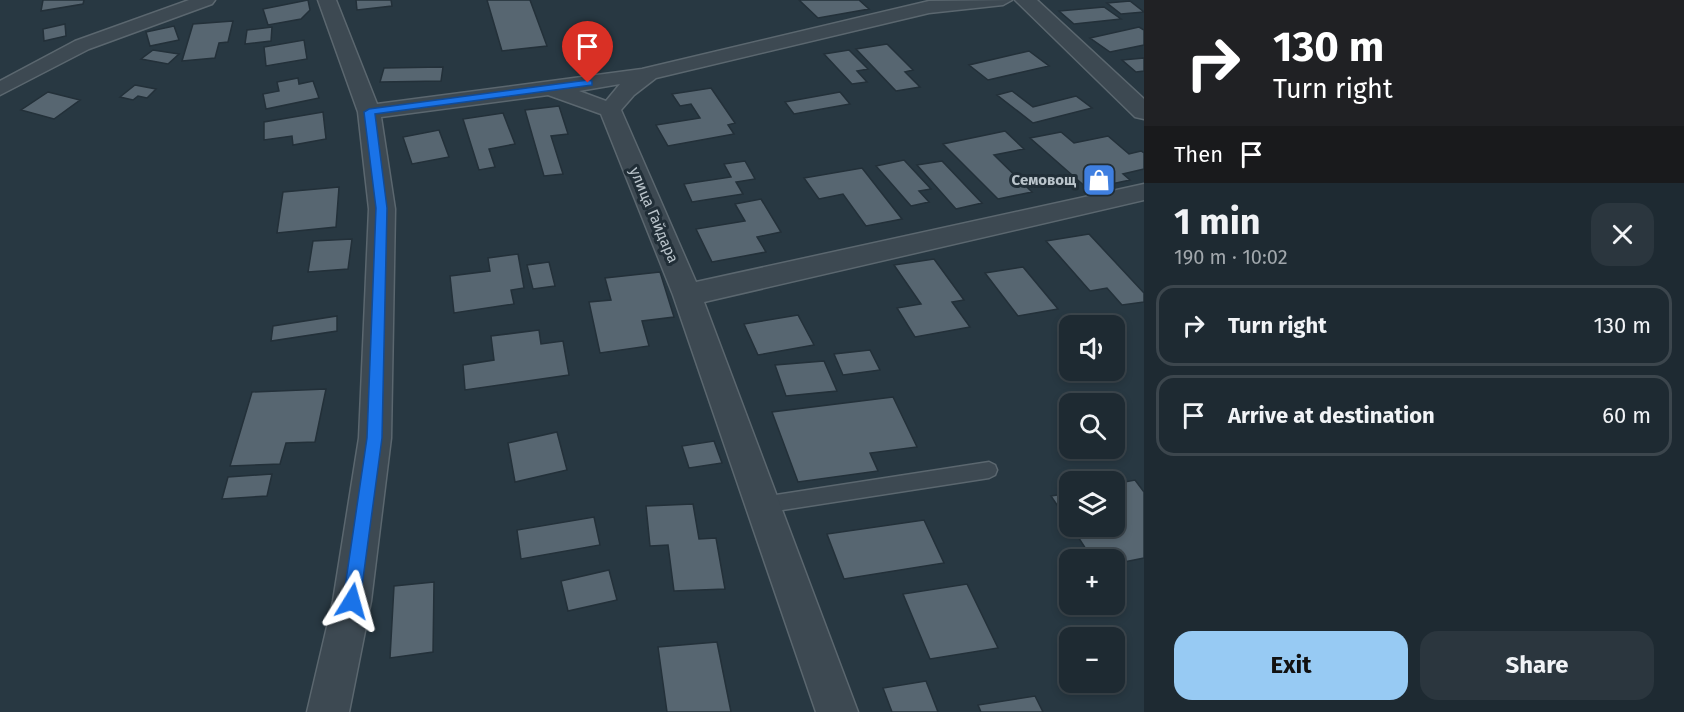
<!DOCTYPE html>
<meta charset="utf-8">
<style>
:root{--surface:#1e2a32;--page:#2b363e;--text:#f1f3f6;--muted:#a1a7ac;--line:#3c464d;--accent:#97caf3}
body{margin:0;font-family:"Fira Sans",sans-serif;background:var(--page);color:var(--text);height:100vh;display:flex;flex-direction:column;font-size:22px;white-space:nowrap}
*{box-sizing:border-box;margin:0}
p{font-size:20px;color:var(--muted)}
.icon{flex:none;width:33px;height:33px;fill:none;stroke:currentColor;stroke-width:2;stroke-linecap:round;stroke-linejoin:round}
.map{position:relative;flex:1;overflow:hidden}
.details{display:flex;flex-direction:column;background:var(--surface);width:540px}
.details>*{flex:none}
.guide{background:#202124;color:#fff;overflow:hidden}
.controls{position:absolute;left:1059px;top:315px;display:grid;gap:12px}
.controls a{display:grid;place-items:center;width:66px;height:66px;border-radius:12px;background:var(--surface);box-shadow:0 3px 9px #0003,0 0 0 2px var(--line);font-size:30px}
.pin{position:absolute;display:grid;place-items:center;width:51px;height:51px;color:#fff;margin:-62px -26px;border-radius:50% 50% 50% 0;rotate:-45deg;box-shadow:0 0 6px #0007}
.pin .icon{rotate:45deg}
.me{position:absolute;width:66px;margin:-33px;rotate:8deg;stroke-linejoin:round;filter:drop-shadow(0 0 4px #0008)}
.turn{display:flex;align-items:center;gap:21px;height:126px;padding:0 30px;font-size:27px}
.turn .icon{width:78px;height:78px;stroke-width:2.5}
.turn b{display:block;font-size:42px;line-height:51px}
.then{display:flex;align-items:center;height:57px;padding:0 30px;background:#0003;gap:12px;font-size:22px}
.round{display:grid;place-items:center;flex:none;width:63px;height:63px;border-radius:18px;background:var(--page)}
.head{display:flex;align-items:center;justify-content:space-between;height:102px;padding:0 30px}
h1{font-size:36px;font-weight:700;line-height:45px}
.action{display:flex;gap:12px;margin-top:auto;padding:12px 30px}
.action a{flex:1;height:69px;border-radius:18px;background:var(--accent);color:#111;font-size:24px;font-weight:700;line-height:69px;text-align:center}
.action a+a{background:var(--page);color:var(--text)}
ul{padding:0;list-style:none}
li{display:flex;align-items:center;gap:18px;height:81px;margin:0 12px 9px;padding:0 18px;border:3px solid var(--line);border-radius:18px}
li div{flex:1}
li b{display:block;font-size:22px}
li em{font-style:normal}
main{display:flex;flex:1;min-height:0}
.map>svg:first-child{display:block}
</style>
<main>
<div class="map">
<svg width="1144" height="712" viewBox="0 0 1144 712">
<rect width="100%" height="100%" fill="#283842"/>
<path fill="#576671" stroke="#233039" stroke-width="1.5" d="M 43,0 L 84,0 L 83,4 L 41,11 Z
M 308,0 L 310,10 L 301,19 L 268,25 L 263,9 Z
M 356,0 L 391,0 L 392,6 L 357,10 Z
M 487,0 L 530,0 L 547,46 L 502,51 Z
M 799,0 L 859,0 L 869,9 L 818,18 Z
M 1130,1 L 1144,12 L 1121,14 L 1107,3 Z
M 1104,7 L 1121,19 L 1074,24 L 1059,11 Z
M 233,21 L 228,42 L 219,43 L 215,58 L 182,61 L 193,24 Z
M 65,24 L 66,36 L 44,41 L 43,29 Z
M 174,26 L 179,40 L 150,46 L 146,32 Z
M 272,27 L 271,41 L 245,44 L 247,30 Z
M 1139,27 L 1144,30 L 1144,45 L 1110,52 L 1090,38 Z
M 304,40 L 307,59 L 266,66 L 264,47 Z
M 887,44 L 913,70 L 905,72 L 920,87 L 896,91 L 856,49 Z
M 153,50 L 179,54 L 168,64 L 141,59 Z
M 849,50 L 868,69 L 857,71 L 867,82 L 852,84 L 824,54 Z
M 1029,51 L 1049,66 L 988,80 L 969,65 Z
M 1144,58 L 1144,71 L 1136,72 L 1122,60 Z
M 443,67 L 441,81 L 380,82 L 384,68 Z
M 298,78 L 299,84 L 313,81 L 319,98 L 266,109 L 263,94 L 279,91 L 277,82 Z
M 135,85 L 156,89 L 147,98 L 138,96 L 133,100 L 120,97 Z
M 711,88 L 735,123 L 728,125 L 734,134 L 668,146 L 656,125 L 700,118 L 691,104 L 680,106 L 672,94 Z
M 1012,91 L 1033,107 L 1076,96 L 1092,108 L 1033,123 L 997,95 Z
M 48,92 L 80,100 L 54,119 L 21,110 Z
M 840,92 L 850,104 L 794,114 L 785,102 Z
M 559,106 L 568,134 L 551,136 L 563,174 L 544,176 L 525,110 Z
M 323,112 L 326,139 L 293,145 L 292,136 L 264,140 L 264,122 Z
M 503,113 L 515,144 L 489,149 L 495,167 L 479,170 L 463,119 Z
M 439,130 L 449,157 L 412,164 L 403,137 Z
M 1005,131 L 1024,149 L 994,155 L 1032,192 L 998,199 L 943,144 Z
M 1061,132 L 1074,143 L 1108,136 L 1129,154 L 1141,151 L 1144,153 L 1144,169 L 1123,174 L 1130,180 L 1088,189 L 1030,138 Z
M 904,160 L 931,189 L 919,191 L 929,202 L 911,206 L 876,166 Z
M 745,161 L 755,179 L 736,182 L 743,194 L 692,202 L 684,184 L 731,177 L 724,164 Z
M 942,161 L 982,203 L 956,209 L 917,165 Z
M 862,168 L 902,219 L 866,226 L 843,194 L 819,199 L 804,178 Z
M 339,187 L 336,227 L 277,233 L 283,192 Z
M 761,199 L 781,232 L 757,237 L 766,252 L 712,262 L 696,229 L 745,221 L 735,204 Z
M 1089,234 L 1144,293 L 1144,302 L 1122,305 L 1107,288 L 1090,291 L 1046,241 Z
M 352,239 L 348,269 L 308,272 L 313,241 Z
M 518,254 L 524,288 L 511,290 L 514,304 L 454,313 L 450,276 L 490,271 L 488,258 Z
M 934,259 L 964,300 L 952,302 L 970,327 L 915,337 L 897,308 L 921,304 L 894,265 Z
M 549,262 L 555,286 L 533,289 L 527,265 Z
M 1023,267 L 1058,309 L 1018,316 L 985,273 Z
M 660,272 L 674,317 L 642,321 L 649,346 L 600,353 L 589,302 L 611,300 L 605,278 Z
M 798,315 L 814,345 L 758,355 L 744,324 Z
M 337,316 L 337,331 L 271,341 L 273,326 Z
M 539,330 L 541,344 L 563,341 L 569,375 L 465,390 L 463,365 L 494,360 L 491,336 Z
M 870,350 L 880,370 L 843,375 L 834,354 Z
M 824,361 L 837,391 L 786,396 L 775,365 Z
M 326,389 L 315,442 L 286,443 L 280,464 L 230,466 L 252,392 Z
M 893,397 L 917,447 L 870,453 L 878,471 L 798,482 L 772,412 Z
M 557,432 L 567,470 L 515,482 L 508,443 Z
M 714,441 L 722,463 L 689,468 L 682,446 Z
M 272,474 L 267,496 L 222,499 L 228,477 Z
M 1135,480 L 1144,492 L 1144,558 L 1114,564 L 1114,560 L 1093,560 L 1071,526 L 1114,526 L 1114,484 Z
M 1070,493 L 1070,524 L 1051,496 Z
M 693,504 L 699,539 L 716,538 L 725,589 L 674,591 L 668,545 L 650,546 L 646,506 Z
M 594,517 L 600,545 L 521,559 L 517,530 Z
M 924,520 L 944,563 L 844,579 L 827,534 Z
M 609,570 L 617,600 L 568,611 L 561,581 Z
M 434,582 L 433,652 L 390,658 L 394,586 Z
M 967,584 L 998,648 L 930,659 L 903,594 Z
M 717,642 L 731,712 L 667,712 L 658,647 Z
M 926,681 L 938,712 L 892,712 L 883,688 Z
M 1035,696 L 1043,712 L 981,712 L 978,705 Z"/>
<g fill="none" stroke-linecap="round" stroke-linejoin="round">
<defs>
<path id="service" d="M 989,462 L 995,465 L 997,470 L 995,475 L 989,478 L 763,513 L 757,511 L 754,505 L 757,499 L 763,497 Z"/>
<path id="minor" d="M 189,0 L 215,0 L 212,4 L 89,49 L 0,95 L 0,81 L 75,41 Z
M 318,0 L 336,0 L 377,104 L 642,69 L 929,1 L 1012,0 L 1003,5 L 929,13 L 656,78 L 634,95 L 621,110 L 696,282 L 1144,184 L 1144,200 L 704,302 L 858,712 L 816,712 L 673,295 L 601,114 L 548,95 L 381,117 L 395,209 L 391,438 L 371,601 L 349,712 L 307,712 L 333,601 L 359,438 L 369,209 L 358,112 ZM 620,84 L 606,101 L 579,91 Z"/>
<path id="tertiary" d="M 1015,0 L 1037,0 L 1144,99 L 1144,119 L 1135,117 Z"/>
</defs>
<use href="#service" stroke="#5b676f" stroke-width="3"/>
<use href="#minor" stroke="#5b676f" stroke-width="3"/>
<use href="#tertiary" stroke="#5b676f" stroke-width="3"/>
<use href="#service" fill="#3d4952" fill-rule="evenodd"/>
<use href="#minor" fill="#3d4952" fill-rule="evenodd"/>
<use href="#tertiary" fill="#3d4952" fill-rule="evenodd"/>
</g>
<path fill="#1a73e8" stroke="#114b97" stroke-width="1.5" d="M 588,80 L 592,81 L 592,85 L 375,114 L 387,208 L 382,438 L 360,601 L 358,607 L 352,610 L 345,607 L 343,601 L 367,438 L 376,208 L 364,112 L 369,109 Z"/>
<defs>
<symbol id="shop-square" viewBox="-11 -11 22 22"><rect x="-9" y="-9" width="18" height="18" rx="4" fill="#3f7fe0" stroke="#212e37"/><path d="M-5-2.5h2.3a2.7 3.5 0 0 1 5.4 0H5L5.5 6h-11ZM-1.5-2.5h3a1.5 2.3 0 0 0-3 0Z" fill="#fff"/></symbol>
</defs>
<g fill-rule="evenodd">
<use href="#shop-square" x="1080" y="161" width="38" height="38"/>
</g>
<g text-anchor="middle" stroke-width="6" stroke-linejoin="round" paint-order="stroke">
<g font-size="15" font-weight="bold" fill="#bac4cb" stroke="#212e37" text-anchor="end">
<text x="1076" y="185">Семовощ</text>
</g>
<g font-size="15" fill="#bac4cb" stroke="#212e37">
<text transform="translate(654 215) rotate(67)" y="5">улица Гайдара</text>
</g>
</g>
</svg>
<div class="controls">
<a><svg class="icon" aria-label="sound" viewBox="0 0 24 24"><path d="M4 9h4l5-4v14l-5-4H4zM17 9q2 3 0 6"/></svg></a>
<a><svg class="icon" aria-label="search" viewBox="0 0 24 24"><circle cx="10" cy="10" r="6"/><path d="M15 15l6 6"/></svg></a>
<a><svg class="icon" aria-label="layers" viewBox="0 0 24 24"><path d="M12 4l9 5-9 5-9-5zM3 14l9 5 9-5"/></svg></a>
<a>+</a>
<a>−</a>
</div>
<div class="pin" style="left:588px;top:83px;background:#d93025"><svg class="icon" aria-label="arrive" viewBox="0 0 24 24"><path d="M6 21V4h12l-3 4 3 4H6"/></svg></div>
<svg class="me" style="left:352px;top:601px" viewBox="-20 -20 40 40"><path d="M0-17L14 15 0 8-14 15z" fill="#1a73e8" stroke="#fff" stroke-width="4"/></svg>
</div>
<section class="details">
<div class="guide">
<div class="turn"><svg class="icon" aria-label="right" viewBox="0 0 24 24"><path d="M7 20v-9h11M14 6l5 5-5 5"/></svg><div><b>130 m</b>Turn right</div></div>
<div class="then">Then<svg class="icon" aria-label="arrive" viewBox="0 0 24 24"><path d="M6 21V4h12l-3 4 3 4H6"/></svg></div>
</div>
<div class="head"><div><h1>1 min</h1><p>190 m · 10:02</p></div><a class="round"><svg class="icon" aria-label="close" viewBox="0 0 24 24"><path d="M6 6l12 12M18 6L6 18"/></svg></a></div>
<ul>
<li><svg class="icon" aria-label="right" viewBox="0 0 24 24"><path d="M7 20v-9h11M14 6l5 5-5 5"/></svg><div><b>Turn right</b></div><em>130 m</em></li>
<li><svg class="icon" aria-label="arrive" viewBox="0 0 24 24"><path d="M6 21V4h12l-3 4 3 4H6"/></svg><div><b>Arrive at destination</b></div><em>60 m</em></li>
</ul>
<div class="action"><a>Exit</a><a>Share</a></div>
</section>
</main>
